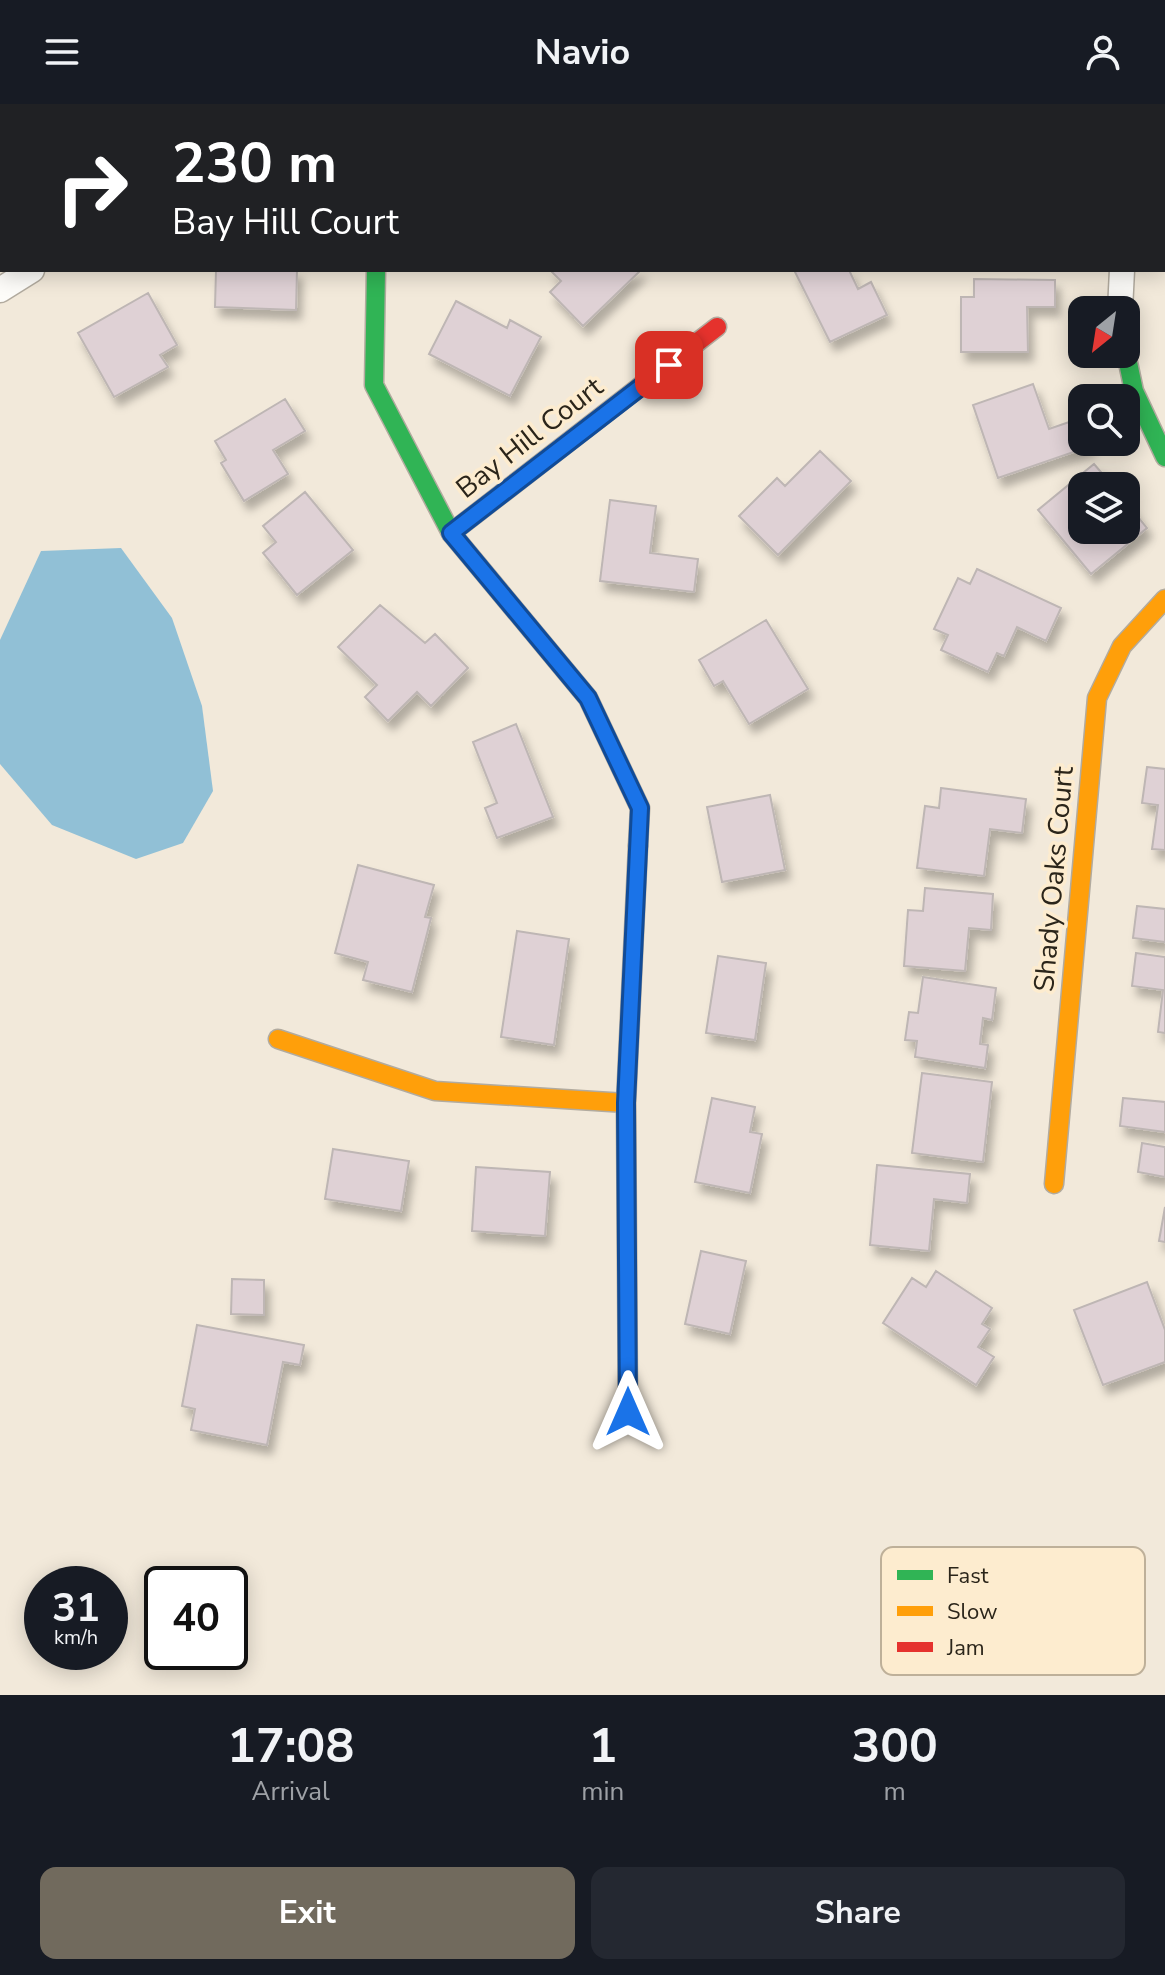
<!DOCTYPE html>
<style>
:root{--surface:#171b24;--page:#242831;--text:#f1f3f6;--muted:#9ea1a6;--accent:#716a5d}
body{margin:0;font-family:"Nunito Sans",sans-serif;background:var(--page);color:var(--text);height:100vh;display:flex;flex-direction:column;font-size:30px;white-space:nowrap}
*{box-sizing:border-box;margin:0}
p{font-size:26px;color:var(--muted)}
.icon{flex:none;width:44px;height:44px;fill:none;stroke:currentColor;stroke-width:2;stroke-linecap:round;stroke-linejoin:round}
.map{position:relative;height:1591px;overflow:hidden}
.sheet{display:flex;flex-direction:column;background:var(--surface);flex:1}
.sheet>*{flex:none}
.top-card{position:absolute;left:0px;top:0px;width:1166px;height:168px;box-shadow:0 4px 20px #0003;background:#202124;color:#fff;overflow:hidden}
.needle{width:52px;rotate:210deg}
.controls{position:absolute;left:1068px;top:192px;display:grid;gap:16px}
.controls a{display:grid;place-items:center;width:72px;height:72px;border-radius:16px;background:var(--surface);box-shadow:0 4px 20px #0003;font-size:40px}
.speed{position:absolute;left:24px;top:1462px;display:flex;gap:16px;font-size:40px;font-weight:700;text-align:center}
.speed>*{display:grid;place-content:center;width:104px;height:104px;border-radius:50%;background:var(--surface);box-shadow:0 4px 20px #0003;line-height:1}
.speed small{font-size:20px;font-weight:400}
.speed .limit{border:4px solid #111;border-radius:12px;background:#fff;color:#111}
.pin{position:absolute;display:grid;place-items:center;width:68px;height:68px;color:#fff;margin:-34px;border-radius:16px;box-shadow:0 4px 12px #0006}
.me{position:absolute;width:88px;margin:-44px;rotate:0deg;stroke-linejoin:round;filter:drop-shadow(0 0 6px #0008)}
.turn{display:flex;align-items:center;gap:28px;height:168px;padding:0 40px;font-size:36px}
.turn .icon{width:104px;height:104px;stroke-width:2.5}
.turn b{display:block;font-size:56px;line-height:68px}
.eta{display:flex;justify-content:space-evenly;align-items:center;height:136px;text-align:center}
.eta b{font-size:48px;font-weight:700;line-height:56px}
.primary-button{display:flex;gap:16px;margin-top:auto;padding:16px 40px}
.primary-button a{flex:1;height:92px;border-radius:16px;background:var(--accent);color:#fff;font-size:32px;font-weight:700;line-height:92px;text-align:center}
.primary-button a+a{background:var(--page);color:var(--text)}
header{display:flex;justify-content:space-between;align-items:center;height:104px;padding:0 40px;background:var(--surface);font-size:36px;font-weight:700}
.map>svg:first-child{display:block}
</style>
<header><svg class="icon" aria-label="menu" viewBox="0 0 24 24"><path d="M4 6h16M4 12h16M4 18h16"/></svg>Navio<svg class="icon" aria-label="person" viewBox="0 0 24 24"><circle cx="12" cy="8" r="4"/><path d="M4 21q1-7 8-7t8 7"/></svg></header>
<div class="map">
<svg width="1165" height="1591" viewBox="0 0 1165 1591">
<defs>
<filter id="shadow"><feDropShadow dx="5" dy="9" stdDeviation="4" flood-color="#0004"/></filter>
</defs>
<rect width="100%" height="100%" fill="#f2e9da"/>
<path fill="#91c0d6" d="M 121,444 L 172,514 L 202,602 L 213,687 L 183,739 L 136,755 L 52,721 L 0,660 L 0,536 L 41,447 Z"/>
<path fill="#dfd1d5" stroke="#beb6b4" stroke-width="2" filter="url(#shadow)" d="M 39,0 L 131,0 L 129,2 Z
M 393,0 L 494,0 L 495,2 L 389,2 Z
M 975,0 L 1061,0 L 975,2 Z
M 216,166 L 297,166 L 296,206 L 215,203 Z
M 550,166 L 641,166 L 583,222 L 550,188 L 561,177 Z
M 794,166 L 849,166 L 858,185 L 871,178 L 887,211 L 830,238 Z
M 974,175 L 1055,176 L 1055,203 L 1027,203 L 1028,248 L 961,248 L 961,193 L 974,193 Z
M 148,189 L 177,241 L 160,251 L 168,263 L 114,293 L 78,229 Z
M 456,197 L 507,224 L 510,216 L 541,233 L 510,292 L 429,250 Z
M 1033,280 L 1049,325 L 1081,314 L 1082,338 L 1089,338 L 1091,342 L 998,374 L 973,301 Z
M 285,295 L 305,327 L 273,346 L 288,370 L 244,397 L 221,359 L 226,356 L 215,337 Z
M 820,347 L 851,377 L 778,451 L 739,412 L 777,374 L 785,382 Z
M 1094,360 L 1113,382 L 1082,382 L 1082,426 L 1126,426 L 1126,398 L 1147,424 L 1091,470 L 1038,406 Z
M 305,388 L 353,446 L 297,491 L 263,449 L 276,438 L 263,422 Z
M 610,396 L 656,402 L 650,449 L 698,455 L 694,488 L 600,477 Z
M 977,465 L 1061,504 L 1046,537 L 1017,523 L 1004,552 L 997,549 L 988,568 L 941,546 L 948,531 L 934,525 L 958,474 L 970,480 Z
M 380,501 L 425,539 L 435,530 L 468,564 L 431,602 L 417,588 L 388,617 L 365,593 L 377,581 L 338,543 Z
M 766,516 L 808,585 L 749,620 L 723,577 L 714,582 L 699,556 Z
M 516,620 L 553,713 L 497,734 L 485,704 L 497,699 L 473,638 Z
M 1147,663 L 1165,665 L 1165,746 L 1152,745 L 1158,701 L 1142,699 Z
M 941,684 L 1026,695 L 1022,729 L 990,725 L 984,772 L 917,764 L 925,702 L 939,704 Z
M 770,691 L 785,766 L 722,778 L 707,703 Z
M 358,761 L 434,781 L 425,813 L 431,814 L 412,888 L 363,876 L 368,858 L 335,849 Z
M 925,784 L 993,790 L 991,826 L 969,824 L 965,867 L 904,862 L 908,806 L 923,807 Z
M 1137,802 L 1165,805 L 1165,838 L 1133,834 Z
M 517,827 L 569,835 L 554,941 L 501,933 Z
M 1136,849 L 1165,853 L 1165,929 L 1158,928 L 1163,886 L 1132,882 Z
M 718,852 L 766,859 L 755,936 L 706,929 Z
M 923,873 L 996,884 L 992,916 L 983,914 L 980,940 L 988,941 L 985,964 L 915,953 L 917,937 L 905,936 L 909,908 L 918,909 Z
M 922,969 L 992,978 L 983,1058 L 912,1049 Z
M 712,994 L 755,1003 L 750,1028 L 762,1030 L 750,1089 L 695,1078 Z
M 1123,994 L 1165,998 L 1165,1028 L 1120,1022 Z
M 1142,1039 L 1165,1043 L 1165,1073 L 1138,1068 Z
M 333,1045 L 409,1057 L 401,1107 L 325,1095 Z
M 877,1061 L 970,1070 L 967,1099 L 934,1095 L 929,1147 L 870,1141 Z
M 476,1063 L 550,1068 L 545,1132 L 472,1127 Z
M 1165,1103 L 1165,1138 L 1159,1137 Z
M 701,1147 L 746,1157 L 730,1230 L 685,1220 Z
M 936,1167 L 992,1204 L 982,1220 L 990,1225 L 978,1243 L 994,1253 L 976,1281 L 883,1219 L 912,1174 L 926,1183 Z
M 232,1175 L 264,1176 L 264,1211 L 231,1210 Z
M 1147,1178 L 1165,1226 L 1165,1258 L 1103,1281 L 1074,1206 Z
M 197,1221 L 304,1241 L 300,1261 L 283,1258 L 267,1341 L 191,1326 L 195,1305 L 182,1302 Z"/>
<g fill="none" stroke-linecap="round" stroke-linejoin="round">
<defs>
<path id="street" d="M 289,2 L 292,0
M 1131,2 L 1131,0
M 0,186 L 32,166
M 1120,206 L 1122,166"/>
<path id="fast" d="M 376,166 L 374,281 L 451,429 L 588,594 L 640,704 L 638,742
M 1126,249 L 1134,287 L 1165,353"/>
<path id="slow" d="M 278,935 L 435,987 L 626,999
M 1054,1080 L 1097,594 L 1122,542 L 1165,495
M 628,1308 L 626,999 L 638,742"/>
<path id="jam" d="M 451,429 L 717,223"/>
</defs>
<use href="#street" stroke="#b2ab9f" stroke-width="27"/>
<use href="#fast" stroke="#b2ab9f" stroke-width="21"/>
<use href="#slow" stroke="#b2ab9f" stroke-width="21"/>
<use href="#jam" stroke="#b2ab9f" stroke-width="21"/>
<use href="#street" stroke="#fdfcf9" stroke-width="24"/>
<use href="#fast" stroke="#30b455" stroke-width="18"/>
<use href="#slow" stroke="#ff9f0a" stroke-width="18"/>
<use href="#jam" stroke="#e5322d" stroke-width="18"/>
</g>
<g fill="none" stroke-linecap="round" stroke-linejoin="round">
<defs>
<path id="route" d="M 628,1308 L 626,999 L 640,704 L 588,594 L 451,429 L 669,261"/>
</defs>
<use href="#route" stroke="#114b97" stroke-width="20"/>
<use href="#route" stroke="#1a73e8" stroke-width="14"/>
</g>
<g text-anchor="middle" stroke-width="7" stroke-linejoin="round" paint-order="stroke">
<g font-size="28" fill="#2b251a" stroke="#fdeccf">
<text transform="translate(529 333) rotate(-38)" y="10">Bay Hill Court</text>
<text transform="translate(1053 775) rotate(-85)" y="10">Shady Oaks Court</text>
</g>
</g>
<rect x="881" y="1443" width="264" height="128" rx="12" fill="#fdeccf" stroke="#beb099" stroke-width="2"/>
<rect x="897" y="1466" width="36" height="10" fill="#30b455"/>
<rect x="897" y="1502" width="36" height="10" fill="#ff9f0a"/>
<rect x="897" y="1538" width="36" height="10" fill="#e5322d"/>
<g font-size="22" fill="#2b251a">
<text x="947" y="1479">Fast</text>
<text x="947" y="1515">Slow</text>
<text x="947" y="1551">Jam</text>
</g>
</svg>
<div class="controls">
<a><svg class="needle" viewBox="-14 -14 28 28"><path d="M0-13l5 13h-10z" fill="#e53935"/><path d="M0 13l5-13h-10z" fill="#9ea1a6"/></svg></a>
<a><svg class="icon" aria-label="search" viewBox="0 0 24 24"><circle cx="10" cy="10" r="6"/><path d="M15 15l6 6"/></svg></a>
<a><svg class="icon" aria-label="layers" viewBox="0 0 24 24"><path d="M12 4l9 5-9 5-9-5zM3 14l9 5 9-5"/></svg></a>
</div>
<div class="speed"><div>31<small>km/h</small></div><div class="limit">40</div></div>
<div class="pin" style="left:669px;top:261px;background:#d93025"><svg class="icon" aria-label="arrive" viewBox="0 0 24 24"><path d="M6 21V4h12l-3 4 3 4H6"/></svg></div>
<svg class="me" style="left:628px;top:1308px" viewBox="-20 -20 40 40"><path d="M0-17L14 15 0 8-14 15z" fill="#1a73e8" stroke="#fff" stroke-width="4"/></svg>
<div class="top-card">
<div class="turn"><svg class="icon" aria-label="right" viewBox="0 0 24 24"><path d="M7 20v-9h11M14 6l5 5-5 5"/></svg><div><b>230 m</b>Bay Hill Court</div></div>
</div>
</div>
<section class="sheet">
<div class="eta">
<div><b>17:08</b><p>Arrival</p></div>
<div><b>1</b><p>min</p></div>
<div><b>300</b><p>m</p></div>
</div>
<div class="primary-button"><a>Exit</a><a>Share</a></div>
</section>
